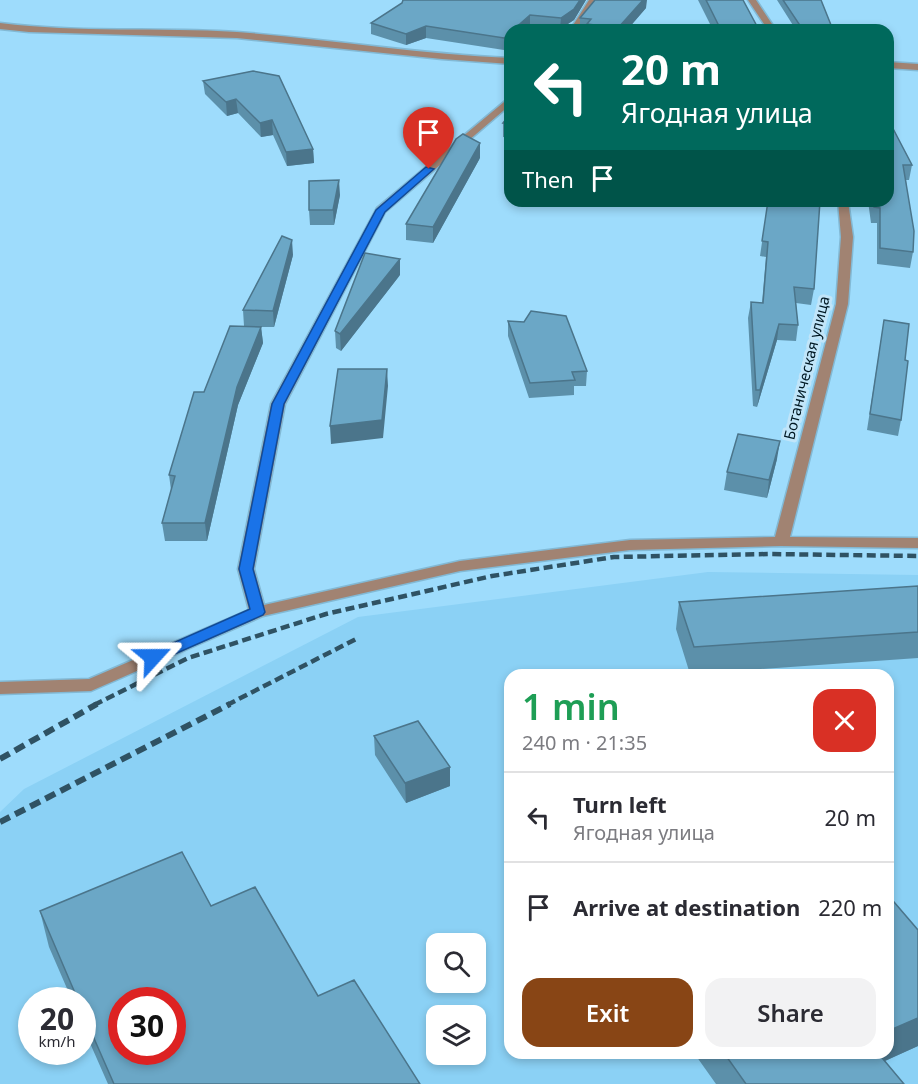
<!DOCTYPE html>
<meta charset="utf-8">
<style>
:root{--surface:#fff;--page:#f2f2f3;--text:#2b2b33;--muted:#7c7c81;--line:#e1e1e2;--accent:#884515}
body{margin:0;font-family:"Noto Sans",sans-serif;background:var(--page);color:var(--text);height:100vh;display:flex;flex-direction:column;font-size:22px;white-space:nowrap}
*{box-sizing:border-box;margin:0}
p{font-size:20px;color:var(--muted)}
.icon{flex:none;width:33px;height:33px;fill:none;stroke:currentColor;stroke-width:2;stroke-linecap:round;stroke-linejoin:round}
.map{position:relative;flex:1;overflow:hidden}
.side{position:absolute;left:504px;top:669px;width:390px;height:390px;display:flex;flex-direction:column;background:var(--surface);border-radius:18px;box-shadow:0 3px 9px #0003}
.side>*{flex:none}
.banner{position:absolute;left:504px;top:24px;width:390px;height:183px;border-radius:18px;box-shadow:0 3px 9px #0003;background:#00695c;color:#fff;overflow:hidden}
.tools{position:absolute;left:426px;top:933px;display:grid;gap:12px}
.tools a{display:grid;place-items:center;width:60px;height:60px;border-radius:12px;background:var(--surface);box-shadow:0 3px 9px #0003;font-size:30px}
.speed{position:absolute;left:18px;top:987px;display:flex;gap:12px;font-size:30px;font-weight:700;text-align:center}
.speed>*{display:grid;place-content:center;width:78px;height:78px;border-radius:50%;background:var(--surface);box-shadow:0 3px 9px #0003;line-height:1}
.speed small{font-size:15px;font-weight:400}
.speed .limit{border:9px solid #d22;background:#fff;color:#111}
.pin{position:absolute;display:grid;place-items:center;width:51px;height:51px;color:#fff;margin:-62px -26px;border-radius:50% 50% 50% 0;rotate:-45deg;box-shadow:0 0 6px #0007}
.pin .icon{rotate:45deg}
.me{position:absolute;width:66px;margin:-33px;rotate:66deg;stroke-linejoin:round;filter:drop-shadow(0 0 4px #0008)}
.turn{display:flex;align-items:center;gap:21px;height:126px;padding:0 18px;font-size:27px}
.turn .icon{width:78px;height:78px;stroke-width:2.5}
.turn b{display:block;font-size:42px;line-height:51px}
.then{display:flex;align-items:center;height:57px;padding:0 18px;background:#0003;gap:12px;font-size:22px}
.round{display:grid;place-items:center;flex:none;width:63px;height:63px;border-radius:18px;background:var(--page)}
.head{display:flex;align-items:center;justify-content:space-between;height:102px;padding:0 18px}
h1{font-size:36px;font-weight:600;line-height:45px;color:#1e9e55}
.action{display:flex;gap:12px;margin-top:auto;padding:12px 18px}
.action a{flex:1;height:69px;border-radius:18px;background:var(--accent);color:#fff;font-size:24px;font-weight:600;line-height:69px;text-align:center}
.action a+a{background:var(--page);color:var(--text)}
ul{padding:0;list-style:none}
li{display:flex;align-items:center;gap:18px;height:90px;padding:0 18px;border-top:2px solid var(--line)}
li div{flex:1}
li b{display:block;font-size:22px}
li em{font-style:normal}
.map>svg:first-child{display:block}
</style>
<div class="map">
<svg width="918" height="1084" viewBox="0 0 918 1084">
<rect width="100%" height="100%" fill="#9edcfc"/>
<path fill="#8bd1f5" fill-rule="evenodd" d="M 708,572 L 918,575 L 918,1084 L 0,1084 L 0,812 L 24,789 L 358,617 ZM 510,675 L 888,675 L 888,1053 L 510,1053 ZM 436,944 L 476,944 L 476,982 L 436,982 ZM 32,1000 L 82,1000 L 82,1052 L 32,1052 ZM 122,1000 L 172,1000 L 172,1052 L 122,1052 ZM 436,1016 L 476,1016 L 476,1054 L 436,1054 Z"/>
<g fill="none" stroke-linecap="round" stroke-linejoin="round">
<defs>
<path id="minor" d="M 589,0 L 597,0 L 578,30 L 570,30 Z
M 748,0 L 756,0 L 776,30 L 768,30 Z
M 0,23 C 79,33 158,27 237,32 C 328,39 419,54 510,58 L 510,64 L 442,59 L 237,38 L 29,32 L 0,29 Z
M 888,62 L 918,64 L 918,70 L 888,68 Z
M 510,97 L 510,105 L 385,212 L 285,404 L 254,569 L 264,605 L 460,561 L 630,540 L 775,537 L 836,304 L 841,237 L 838,201 L 848,201 L 853,237 L 848,304 L 790,537 L 918,538 L 918,548 L 781,546 L 630,550 L 460,571 L 263,616 L 91,691 L 0,694 L 0,682 L 89,679 L 249,610 L 238,569 L 271,404 L 377,208 Z"/>
</defs>
<use href="#minor" stroke="#82b9d5" stroke-width="3"/>
<use href="#minor" fill="#a18372" fill-rule="evenodd"/>
<path stroke="#2f5263" stroke-width="4.5" stroke-dasharray="9 4.5" stroke-linecap="butt" d="M 94,705 L 188,658 L 326,614 L 492,576 L 614,557 L 770,554 L 918,556
M 227,705 L 356,639"/>
<path stroke="#2f5263" stroke-width="6" stroke-dasharray="11 6" stroke-linecap="butt" d="M 0,759 L 97,704
M 0,822 L 230,704"/>
</g>
<path fill="#5c90aa" d="M 586,0 L 574,20 L 560,29 L 530,27 L 526,30 L 510,30 L 504,50 L 426,38 L 406,45 L 371,34 L 371,23 Z
M 698,0 L 743,0 L 759,30 L 713,30 Z
M 777,0 L 821,0 L 833,30 L 796,30 Z
M 646,8 L 627,30 L 580,30 L 580,18 Z
M 253,71 L 313,149 L 314,163 L 287,166 L 273,135 L 261,137 L 238,113 L 227,116 L 205,94 L 203,81 Z
M 888,119 L 912,165 L 909,180 L 906,180 L 913,252 L 910,268 L 877,264 L 877,223 L 871,223 L 868,201 L 888,201 Z
M 503,123 L 510,123 L 510,138 L 503,137 Z
M 480,158 L 433,243 L 406,240 L 406,224 Z
M 340,195 L 334,225 L 310,225 L 309,210 Z
M 768,201 L 814,289 L 811,305 L 796,303 L 798,325 L 796,341 L 777,340 L 757,407 L 753,406 L 748,318 L 751,302 L 762,303 L 766,257 L 760,256 Z
M 293,255 L 274,327 L 261,327 L 263,343 L 238,405 L 207,541 L 165,541 L 162,523 L 171,490 L 169,475 L 204,392 L 244,326 L 243,310 Z
M 400,275 L 341,351 L 336,348 L 335,331 Z
M 884,320 L 905,360 L 901,420 L 898,436 L 867,430 Z
M 508,321 L 587,371 L 586,386 L 574,386 L 574,395 L 529,398 L 508,336 Z
M 777,459 L 767,498 L 724,490 L 727,472 Z
M 918,586 L 918,658 L 690,674 L 676,629 L 679,602 Z
M 374,736 L 450,786 L 406,803 L 375,755 Z
M 510,753 L 510,794 L 505,788 L 506,755 Z
M 211,906 L 318,996 L 420,1084 L 108,1084 L 82,1025 L 82,1000 L 72,1000 L 49,947 L 40,911 Z
M 918,930 L 918,1046 L 885,1061 L 904,1084 L 716,1084 L 694,1053 L 888,1053 Z"/>
<path fill="#4b758b" d="M 580,0 L 586,0 L 574,20 L 560,29 L 561,18 Z
M 643,0 L 647,0 L 646,8 L 627,30 L 618,30 L 618,28 Z
M 530,15 L 530,27 L 526,30 L 513,30 Z
M 426,26 L 426,38 L 406,45 L 406,34 Z
M 510,33 L 510,44 L 504,50 L 504,38 Z
M 236,99 L 238,113 L 227,116 L 226,102 Z
M 272,120 L 273,135 L 261,137 L 260,123 Z
M 480,143 L 480,158 L 433,243 L 433,227 Z
M 313,149 L 314,163 L 287,166 L 286,152 Z
M 339,180 L 340,195 L 334,225 L 333,210 Z
M 292,240 L 293,255 L 274,327 L 273,311 Z
M 400,259 L 400,275 L 341,351 L 340,334 Z
M 779,324 L 777,340 L 757,407 L 760,390 Z
M 261,327 L 263,343 L 238,405 L 207,541 L 205,523 L 237,387 Z
M 387,369 L 388,386 L 383,438 L 331,444 L 330,426 Z
M 780,441 L 777,459 L 767,498 L 769,480 Z
M 450,767 L 450,786 L 406,803 L 405,783 Z
M 918,1018 L 918,1046 L 858,1073 L 864,1053 L 888,1053 L 888,1031 Z"/>
<path fill="#6ba7c6" stroke="#4b758b" stroke-width="1.5" fill-rule="evenodd" d="M 403,0 L 580,0 L 574,9 L 561,18 L 530,15 L 513,30 L 510,30 L 510,33 L 504,38 L 426,26 L 406,34 L 371,23 L 402,3 Z
M 595,0 L 643,0 L 618,28 L 587,24 L 591,19 L 580,18 Z
M 706,0 L 743,0 L 759,30 L 721,30 Z
M 783,0 L 821,0 L 833,30 L 803,30 Z
M 253,71 L 279,76 L 313,149 L 286,152 L 272,120 L 260,123 L 236,99 L 226,102 L 203,81 Z
M 510,114 L 510,123 L 503,123 Z
M 888,119 L 912,165 L 903,165 L 914,231 L 913,252 L 880,248 L 880,208 L 874,207 L 873,201 L 888,201 Z
M 463,134 L 480,143 L 433,227 L 406,224 L 456,139 Z
M 339,180 L 333,210 L 309,210 L 309,181 Z
M 768,201 L 820,201 L 814,289 L 794,287 L 798,325 L 779,324 L 760,390 L 756,390 L 751,302 L 763,303 L 768,242 L 762,241 Z
M 282,236 L 292,240 L 273,311 L 243,310 Z
M 365,253 L 400,259 L 340,334 L 335,331 Z
M 531,311 L 566,316 L 587,371 L 572,372 L 575,380 L 530,383 L 508,321 L 524,322 Z
M 884,320 L 909,324 L 905,360 L 908,361 L 901,420 L 870,414 Z
M 230,326 L 261,327 L 237,387 L 205,523 L 162,523 L 175,476 L 169,475 L 194,392 L 204,392 Z
M 338,369 L 387,369 L 382,420 L 330,426 Z
M 738,434 L 780,441 L 769,480 L 727,472 Z
M 918,586 L 918,632 L 694,647 L 679,602 Z
M 418,721 L 450,767 L 405,783 L 374,736 Z
M 510,753 L 510,760 L 506,755 Z
M 182,852 L 211,906 L 255,887 L 318,996 L 354,980 L 420,1084 L 114,1084 L 82,1011 L 82,1000 L 78,1000 L 40,911 ZM 122,1000 L 172,1000 L 172,1052 L 122,1052 Z
M 888,895 L 918,930 L 918,1018 L 888,1031 Z
M 724,1053 L 878,1053 L 904,1084 L 746,1084 Z"/>
<path fill="#1a73e8" stroke="#114b97" stroke-width="1.5" d="M 426,167 L 434,169 L 385,212 L 284,404 L 253,569 L 265,612 L 263,615 L 159,661 L 148,661 L 146,657 L 148,654 L 250,609 L 239,569 L 272,404 L 376,210 Z"/>
<g text-anchor="middle" stroke-width="6" stroke-linejoin="round" paint-order="stroke">
<g font-size="15" fill="#011823" stroke="#c1e5f9">
<text transform="translate(807 368) rotate(-76)" y="5">Ботаническая улица</text>
</g>
</g>
</svg>
<div class="tools">
<a><svg class="icon" aria-label="search" viewBox="0 0 24 24"><circle cx="10" cy="10" r="6"/><path d="M15 15l6 6"/></svg></a>
<a><svg class="icon" aria-label="layers" viewBox="0 0 24 24"><path d="M12 4l9 5-9 5-9-5zM3 14l9 5 9-5"/></svg></a>
</div>
<div class="speed"><div>20<small>km/h</small></div><div class="limit">30</div></div>
<div class="pin" style="left:429px;top:169px;background:#d93025"><svg class="icon" aria-label="arrive" viewBox="0 0 24 24"><path d="M6 21V4h12l-3 4 3 4H6"/></svg></div>
<svg class="me" style="left:153px;top:657px" viewBox="-20 -20 40 40"><path d="M0-17L14 15 0 8-14 15z" fill="#1a73e8" stroke="#fff" stroke-width="4"/></svg>
<div class="banner">
<div class="turn"><svg class="icon" aria-label="left" viewBox="0 0 24 24"><path d="M17 20v-9H6M10 6l-5 5 5 5"/></svg><div><b>20 m</b>Ягодная улица</div></div>
<div class="then">Then<svg class="icon" aria-label="arrive" viewBox="0 0 24 24"><path d="M6 21V4h12l-3 4 3 4H6"/></svg></div>
</div>
<section class="side">
<div class="head"><div><h1>1 min</h1><p>240 m · 21:35</p></div><a class="round" style="background:#d93025;color:#fff"><svg class="icon" aria-label="close" viewBox="0 0 24 24"><path d="M6 6l12 12M18 6L6 18"/></svg></a></div>
<ul>
<li><svg class="icon" aria-label="left" viewBox="0 0 24 24"><path d="M17 20v-9H6M10 6l-5 5 5 5"/></svg><div><b>Turn left</b><p>Ягодная улица</p></div><em>20 m</em></li>
<li><svg class="icon" aria-label="arrive" viewBox="0 0 24 24"><path d="M6 21V4h12l-3 4 3 4H6"/></svg><div><b>Arrive at destination</b></div><em>220 m</em></li>
</ul>
<div class="action"><a>Exit</a><a>Share</a></div>
</section>
</div>
